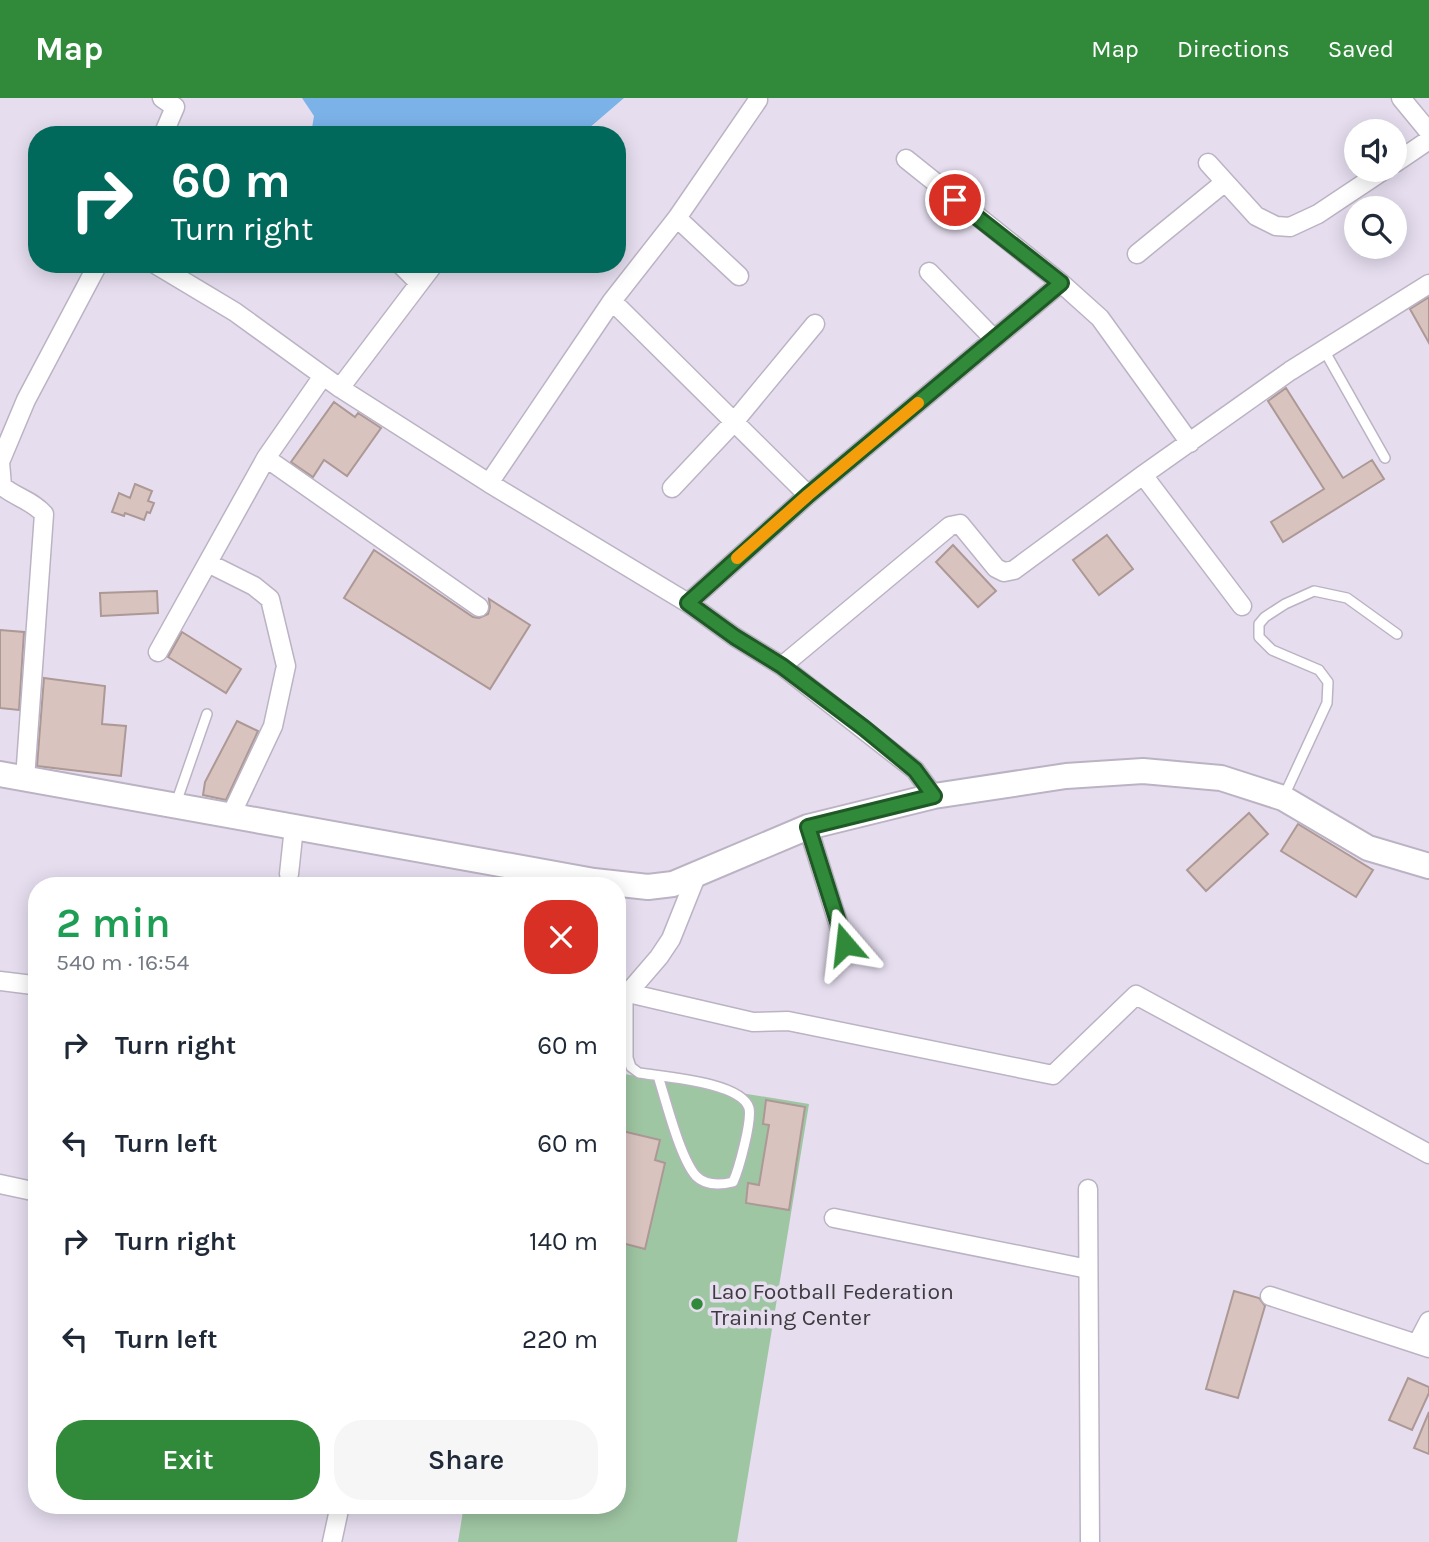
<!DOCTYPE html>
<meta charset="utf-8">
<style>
:root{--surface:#fff;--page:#f6f6f7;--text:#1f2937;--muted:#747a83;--accent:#308a3a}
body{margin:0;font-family:Karla,sans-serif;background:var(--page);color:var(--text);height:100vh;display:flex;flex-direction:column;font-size:26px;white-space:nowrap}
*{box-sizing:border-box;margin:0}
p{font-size:23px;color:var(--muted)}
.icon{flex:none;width:38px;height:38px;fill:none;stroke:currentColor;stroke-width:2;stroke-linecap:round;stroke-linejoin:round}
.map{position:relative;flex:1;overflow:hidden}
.panel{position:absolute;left:28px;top:779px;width:598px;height:637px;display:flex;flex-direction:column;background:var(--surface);border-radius:28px;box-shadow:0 4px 18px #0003}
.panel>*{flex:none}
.hud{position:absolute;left:28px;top:28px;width:598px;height:147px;border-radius:28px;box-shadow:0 4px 18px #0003;background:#00695c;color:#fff;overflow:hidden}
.controls{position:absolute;left:1344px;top:21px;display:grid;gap:14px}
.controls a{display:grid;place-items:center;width:63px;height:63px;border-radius:50%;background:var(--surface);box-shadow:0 4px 18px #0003;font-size:35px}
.pin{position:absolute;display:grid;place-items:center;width:60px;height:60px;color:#fff;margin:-30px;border:4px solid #fff;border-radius:50%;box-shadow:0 2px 7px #0007}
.me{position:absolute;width:77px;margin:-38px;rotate:343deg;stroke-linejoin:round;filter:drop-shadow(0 0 5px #0008)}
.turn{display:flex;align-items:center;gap:24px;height:147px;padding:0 28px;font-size:32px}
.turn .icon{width:91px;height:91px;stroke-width:2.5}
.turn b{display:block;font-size:49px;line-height:60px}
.round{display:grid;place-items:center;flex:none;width:74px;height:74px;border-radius:28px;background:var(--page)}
.headline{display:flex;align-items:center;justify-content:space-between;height:119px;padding:0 28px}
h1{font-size:42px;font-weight:600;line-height:52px;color:#1e9e55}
.cta{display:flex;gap:14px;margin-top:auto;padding:14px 28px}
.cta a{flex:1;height:80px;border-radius:28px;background:var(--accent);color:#fff;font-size:28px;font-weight:600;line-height:80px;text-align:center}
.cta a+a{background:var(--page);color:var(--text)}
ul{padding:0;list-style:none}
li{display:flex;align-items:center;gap:21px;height:98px;padding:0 28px}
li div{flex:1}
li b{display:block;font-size:26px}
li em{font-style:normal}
header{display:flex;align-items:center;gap:42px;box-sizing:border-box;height:98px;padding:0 35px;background:var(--accent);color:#fff}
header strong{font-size:33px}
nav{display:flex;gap:38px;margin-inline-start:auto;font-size:24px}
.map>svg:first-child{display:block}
</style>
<header>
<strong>Map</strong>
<nav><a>Map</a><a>Directions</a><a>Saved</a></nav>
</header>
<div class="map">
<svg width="1429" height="1444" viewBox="0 0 1429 1444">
<rect width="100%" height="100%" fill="#e6deef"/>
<path fill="#9fc6a3" d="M 618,975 L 809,1006 L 737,1444 L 458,1444 L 464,1407 L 618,1407 Z"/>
<path fill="#7bb3e9" d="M 302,0 L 624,0 L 581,37 L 306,37 L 312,30 L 314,18 Z"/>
<path fill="#d8c3bf" stroke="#ac9895" stroke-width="2" d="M 1429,199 L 1429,245 L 1410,211 Z
M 1286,290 L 1343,380 L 1372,362 L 1384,381 L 1283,444 L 1271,424 L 1324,391 L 1268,303 Z
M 334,304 L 355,319 L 358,315 L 381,330 L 347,378 L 324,362 L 313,379 L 291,364 Z
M 135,386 L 152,393 L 148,403 L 154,405 L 150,415 L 147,414 L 144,422 L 125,415 L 124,418 L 112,414 L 119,395 L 130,400 Z
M 1107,437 L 1133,471 L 1099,497 L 1073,462 Z
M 953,447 L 996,493 L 978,509 L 936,464 Z
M 374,452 L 473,519 L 479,520 L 488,516 L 490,509 L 489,501 L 530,527 L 490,591 L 344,500 Z
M 157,493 L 158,515 L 101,518 L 100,495 Z
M 0,532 L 24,534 L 19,612 L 0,610 Z
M 182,534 L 241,571 L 226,595 L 168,559 Z
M 44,580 L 105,588 L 102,626 L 126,628 L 121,678 L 37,668 Z
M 237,623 L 258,633 L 226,702 L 203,697 L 205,684 Z
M 1249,715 L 1268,736 L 1206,793 L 1187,772 Z
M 1298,726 L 1373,772 L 1356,799 L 1281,753 Z
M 766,1002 L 805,1009 L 789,1112 L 746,1105 L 748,1085 L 759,1087 L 769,1027 L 763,1026 Z
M 618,1032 L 660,1042 L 655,1062 L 665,1065 L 645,1151 L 618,1144 Z
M 1234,1193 L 1259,1200 L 1265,1208 L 1238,1300 L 1206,1291 Z
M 1408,1280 L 1429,1289 L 1429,1295 L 1412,1332 L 1389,1322 Z
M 1429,1314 L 1429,1356 L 1414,1350 Z"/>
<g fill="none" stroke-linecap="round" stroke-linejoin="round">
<defs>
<path id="lane" d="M 1324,252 L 1385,360
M 1284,698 L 1327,605 L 1328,584 L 1319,572 L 1272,552 L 1259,539 L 1259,526 L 1265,519 L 1285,506 L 1314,493 L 1347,500 L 1397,536
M 176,705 L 207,616
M 618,893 L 628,895 L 628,960 L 631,969 L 639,975 C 664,979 741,984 749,1010 C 752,1023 739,1071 733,1084 C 721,1087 706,1088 696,1078 C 680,1060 666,1003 658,978"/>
<path id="street" d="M 162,0 L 175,9 L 163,37
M 1401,0 L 1429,34
M 906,61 L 1061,185 L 1100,220 L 1190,345
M 1208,65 L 1256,118 L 1276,128 L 1290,129 L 1318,116 L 1384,72
M 1395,65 L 1429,42
M 677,120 L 739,178
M 1137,156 L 1225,84
M 155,166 L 235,214 L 340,290 L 489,385 L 688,505 L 735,539 L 782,568 L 915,672 L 934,698
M 400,166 L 419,185
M 929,174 L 994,241
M 612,203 L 808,397
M 340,290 L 434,166
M 266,360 L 479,509
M 1143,377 L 1242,508
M 489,385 L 612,203 L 677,120 L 758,2
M 672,390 L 734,324 L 815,226
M 208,465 L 254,488 L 270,501 L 286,568 L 273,628 L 231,717
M 688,505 L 808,397 L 1061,185
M 158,554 L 266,360 L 323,278
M 782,568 L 950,428 L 960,426 L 996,470 L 1004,474 L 1014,472 L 1143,377 L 1290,273 L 1429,186
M 25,681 L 44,416 C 33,403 15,399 2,388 L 0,364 L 26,302 L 98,166
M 808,729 L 845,847
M 289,776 L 294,729
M 697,776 L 671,841 L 659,859 L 628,895 L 753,924 L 788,923 L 1053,977 L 1136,897 L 1429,1056
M 0,883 L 33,887 L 37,884
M 0,1086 L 37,1094
M 1088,1091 L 1090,1444
M 834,1120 L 1088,1171
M 1270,1198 L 1429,1250
M 1417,1246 L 1429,1223
M 332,1444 L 340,1407"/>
<path id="secondary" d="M 0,676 L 594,783 L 648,789 L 673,786 L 808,729 L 934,698 L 1066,678 L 1143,673 L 1221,680 L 1283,700 L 1368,750 L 1429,768"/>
</defs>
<use href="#lane" stroke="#bbb3c3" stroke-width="12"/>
<use href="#street" stroke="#bbb3c3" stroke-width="21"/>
<use href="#secondary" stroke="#bbb3c3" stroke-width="28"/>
<use href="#lane" stroke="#fff" stroke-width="9"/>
<use href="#street" stroke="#fff" stroke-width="18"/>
<use href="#secondary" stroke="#fff" stroke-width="24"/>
</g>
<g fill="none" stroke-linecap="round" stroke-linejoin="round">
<defs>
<path id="route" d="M 845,846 L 808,729 L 934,698 L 915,672 L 864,630 L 782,568 L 735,539 L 688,505 L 808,397 L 1061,185 L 955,102"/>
</defs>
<use href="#route" stroke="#1f5a26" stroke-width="18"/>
<use href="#route" stroke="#308a3a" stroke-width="12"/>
<path stroke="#f59e0b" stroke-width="12" d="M 737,460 L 808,397 L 918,305"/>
</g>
<circle fill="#308a3a" stroke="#e6deef" stroke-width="2.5" cx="697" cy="1206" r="7"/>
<g text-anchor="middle" stroke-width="7" stroke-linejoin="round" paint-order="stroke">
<g font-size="23" fill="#3d3a40" stroke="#e6deef" text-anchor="start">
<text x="711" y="1201">Lao Football Federation<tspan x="711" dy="26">Training Center</tspan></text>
</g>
</g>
</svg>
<div class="controls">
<a><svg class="icon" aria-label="sound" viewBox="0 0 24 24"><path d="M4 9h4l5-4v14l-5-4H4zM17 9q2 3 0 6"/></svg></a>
<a><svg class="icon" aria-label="search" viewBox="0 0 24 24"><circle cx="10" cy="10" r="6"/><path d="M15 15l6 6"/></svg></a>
</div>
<div class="pin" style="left:955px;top:102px;background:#d93025"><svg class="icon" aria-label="arrive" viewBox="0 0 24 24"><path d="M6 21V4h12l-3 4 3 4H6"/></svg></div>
<svg class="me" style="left:845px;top:846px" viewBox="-20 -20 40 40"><path d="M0-17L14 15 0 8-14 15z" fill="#308a3a" stroke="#fff" stroke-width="4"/></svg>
<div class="hud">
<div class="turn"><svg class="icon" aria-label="right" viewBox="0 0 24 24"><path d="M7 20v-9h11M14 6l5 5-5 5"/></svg><div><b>60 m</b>Turn right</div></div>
</div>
<section class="panel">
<div class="headline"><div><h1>2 min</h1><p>540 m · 16:54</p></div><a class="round" style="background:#d93025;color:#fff"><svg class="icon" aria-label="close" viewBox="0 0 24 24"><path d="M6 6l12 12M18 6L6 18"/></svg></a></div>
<ul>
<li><svg class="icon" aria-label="right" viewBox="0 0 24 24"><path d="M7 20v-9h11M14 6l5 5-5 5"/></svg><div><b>Turn right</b></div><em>60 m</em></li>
<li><svg class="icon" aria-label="left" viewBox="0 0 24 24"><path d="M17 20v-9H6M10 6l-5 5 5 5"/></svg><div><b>Turn left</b></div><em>60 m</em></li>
<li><svg class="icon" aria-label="right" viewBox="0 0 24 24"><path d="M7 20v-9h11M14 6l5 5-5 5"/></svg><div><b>Turn right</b></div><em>140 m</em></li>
<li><svg class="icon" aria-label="left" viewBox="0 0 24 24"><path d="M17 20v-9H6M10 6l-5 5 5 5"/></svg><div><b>Turn left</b></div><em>220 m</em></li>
</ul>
<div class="cta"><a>Exit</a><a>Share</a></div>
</section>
</div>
